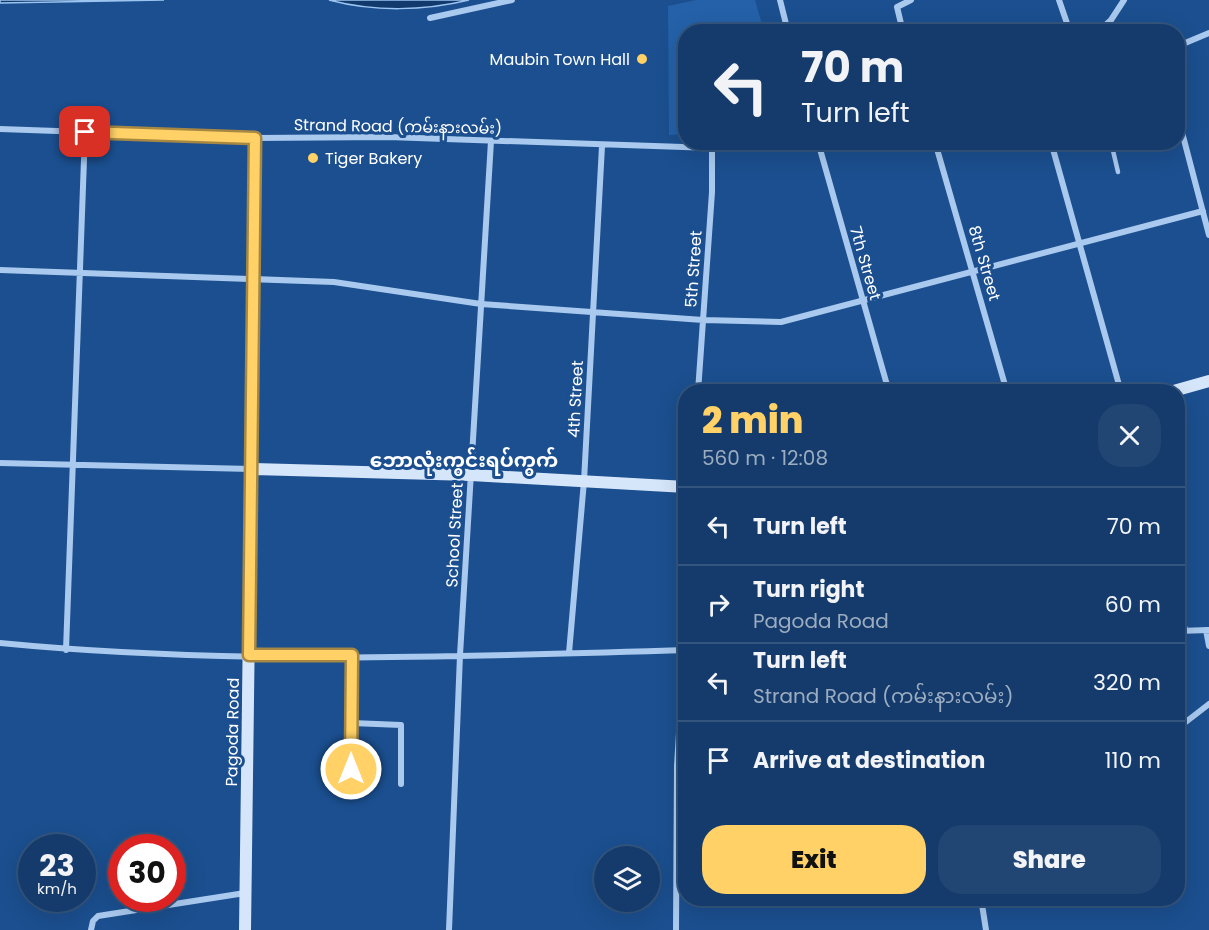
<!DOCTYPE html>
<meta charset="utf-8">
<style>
:root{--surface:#143b6b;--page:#214673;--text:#f1f3f6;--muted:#9dadc1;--line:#33557e;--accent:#ffd166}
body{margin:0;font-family:Poppins,"Noto Sans Myanmar",sans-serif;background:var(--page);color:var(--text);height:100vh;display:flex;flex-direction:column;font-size:22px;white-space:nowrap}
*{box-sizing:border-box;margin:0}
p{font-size:20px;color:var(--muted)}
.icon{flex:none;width:33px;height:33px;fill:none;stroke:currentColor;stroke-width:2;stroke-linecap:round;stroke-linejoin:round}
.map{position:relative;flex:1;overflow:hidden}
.details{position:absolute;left:678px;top:384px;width:507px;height:522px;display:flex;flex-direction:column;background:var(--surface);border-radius:24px;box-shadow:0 6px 24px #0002,0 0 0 2px var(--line)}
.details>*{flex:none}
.hud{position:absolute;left:678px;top:24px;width:507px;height:126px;border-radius:24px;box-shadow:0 6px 24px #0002,0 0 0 2px var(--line);background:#143b6b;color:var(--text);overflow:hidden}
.tools{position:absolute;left:594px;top:846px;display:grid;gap:12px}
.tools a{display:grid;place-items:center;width:66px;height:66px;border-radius:50%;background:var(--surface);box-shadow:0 6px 24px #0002,0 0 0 2px var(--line);font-size:30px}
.speed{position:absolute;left:18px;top:834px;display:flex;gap:12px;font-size:30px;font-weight:700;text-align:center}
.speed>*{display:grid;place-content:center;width:78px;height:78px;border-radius:50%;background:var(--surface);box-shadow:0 6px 24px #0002,0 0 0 2px var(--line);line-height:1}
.speed small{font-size:15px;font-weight:400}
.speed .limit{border:9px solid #d22;background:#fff;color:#111}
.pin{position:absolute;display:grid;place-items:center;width:51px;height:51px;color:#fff;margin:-26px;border-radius:12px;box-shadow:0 3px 9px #0006}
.me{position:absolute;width:66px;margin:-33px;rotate:0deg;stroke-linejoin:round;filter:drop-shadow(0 0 4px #0008)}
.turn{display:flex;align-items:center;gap:21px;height:126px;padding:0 24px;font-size:27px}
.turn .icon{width:78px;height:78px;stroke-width:2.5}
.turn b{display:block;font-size:42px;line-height:51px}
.round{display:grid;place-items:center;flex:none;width:63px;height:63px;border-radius:24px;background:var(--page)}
.summary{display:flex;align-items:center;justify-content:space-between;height:102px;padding:0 24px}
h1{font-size:36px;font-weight:800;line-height:45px;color:var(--accent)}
.button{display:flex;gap:12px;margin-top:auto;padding:12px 24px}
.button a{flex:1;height:69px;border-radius:24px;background:var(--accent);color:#111;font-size:24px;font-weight:800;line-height:69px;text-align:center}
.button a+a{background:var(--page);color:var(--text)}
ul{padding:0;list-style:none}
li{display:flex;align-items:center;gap:18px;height:78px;padding:0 24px;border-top:2px solid var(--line)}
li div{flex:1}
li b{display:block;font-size:22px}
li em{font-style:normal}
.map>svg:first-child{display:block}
</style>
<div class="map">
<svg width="1209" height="930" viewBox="0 0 1209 930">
<rect width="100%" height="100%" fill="#1b4f8f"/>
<path fill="#2461a8" d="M 696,0 L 755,0 L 764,31 L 686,32 L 685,134 L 669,135 L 668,6 Z"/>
<path fill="#123a6d" stroke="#9cc4f0" stroke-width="1.5" d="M 0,0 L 164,0 L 0,3 Z
M 329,0 L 469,0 C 424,11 374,12 329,0 Z"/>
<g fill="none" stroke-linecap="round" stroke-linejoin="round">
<path stroke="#a9c9ee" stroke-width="4.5" d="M 1111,142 L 1118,172"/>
<path stroke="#a9c9ee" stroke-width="6" d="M 780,0 L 788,32
M 1059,0 L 1070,32
M 430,18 L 512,0
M 903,32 L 897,7 L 911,0
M 1098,32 L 1111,20 L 1124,0
M 1178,46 L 1209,33
M 1178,117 L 1209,235
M 0,129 L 255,138 L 388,137 L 712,148 L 770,148 L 794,142
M 818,142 L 889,392
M 935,142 L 1007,392
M 1051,142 L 1121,392
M 0,270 L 334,282 L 481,304 L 703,320 L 781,322 L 1203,211
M 698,392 L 712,192 L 712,148
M 0,463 L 251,469 L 255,138
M 1178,602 L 1185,630
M 1206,630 L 1209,646
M 1178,631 L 1209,630
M 0,643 C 225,665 460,657 686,650
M 66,650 L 85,132
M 569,653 L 584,481 L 602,146
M 352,723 L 401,725 L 401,784
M 1178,728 L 1209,704
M 351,786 L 352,655
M 981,898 L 986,930
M 894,899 L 900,898
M 91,930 L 93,921 L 98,916 L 245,893
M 449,930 L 460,655 L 491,141
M 676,930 L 677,766 L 686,617"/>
<path stroke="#d6e6fa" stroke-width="12" d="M 1170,392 L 1209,381
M 245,930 L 251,469 L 471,475 L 686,487"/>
</g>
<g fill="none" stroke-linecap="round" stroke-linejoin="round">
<defs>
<path id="route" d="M 85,132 L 255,138 L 249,655 L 352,655 L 351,769"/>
</defs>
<use href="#route" stroke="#a68842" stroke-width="15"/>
<use href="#route" stroke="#ffd166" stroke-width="10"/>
</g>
<g fill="#ffd166" stroke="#1b4f8f" stroke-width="2">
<circle cx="642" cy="59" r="6"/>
<circle cx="313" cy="158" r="6"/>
</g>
<g text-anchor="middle" stroke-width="6" stroke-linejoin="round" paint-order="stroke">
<g font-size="16" fill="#fff" stroke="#1b4f8f" text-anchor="end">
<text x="630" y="65">Maubin Town Hall</text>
<text x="325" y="164" text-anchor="start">Tiger Bakery</text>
</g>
<g font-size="16" fill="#fff" stroke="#1b4f8f">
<text transform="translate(398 126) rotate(1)" y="6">Strand Road (ကမ်းနားလမ်း)</text>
<text transform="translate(866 263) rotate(74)" y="6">7th Street</text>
<text transform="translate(985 263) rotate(74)" y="6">8th Street</text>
<text transform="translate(693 269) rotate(-86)" y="6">5th Street</text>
<text transform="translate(575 399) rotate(-87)" y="6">4th Street</text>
<text transform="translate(454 535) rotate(-87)" y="6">School Street</text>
<text transform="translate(232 732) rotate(-89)" y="6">Pagoda Road</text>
</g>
<g font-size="20" font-weight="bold" fill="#fff" stroke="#1b4f8f">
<text x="464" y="467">ဘောလုံးကွင်းရပ်ကွက်</text>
</g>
</g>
</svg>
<div class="tools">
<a><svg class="icon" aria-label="layers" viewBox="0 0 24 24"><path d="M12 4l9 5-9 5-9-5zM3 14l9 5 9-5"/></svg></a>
</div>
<div class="speed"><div>23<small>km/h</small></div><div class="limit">30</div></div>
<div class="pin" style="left:85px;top:132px;background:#d93025"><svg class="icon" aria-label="arrive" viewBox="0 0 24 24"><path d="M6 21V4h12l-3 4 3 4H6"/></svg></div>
<svg class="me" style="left:351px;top:769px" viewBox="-20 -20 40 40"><circle r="17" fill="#ffd166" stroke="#fff" stroke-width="3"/><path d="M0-11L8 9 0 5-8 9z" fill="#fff"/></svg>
<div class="hud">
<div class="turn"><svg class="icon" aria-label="left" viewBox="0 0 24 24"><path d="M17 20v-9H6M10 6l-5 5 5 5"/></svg><div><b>70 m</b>Turn left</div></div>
</div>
<section class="details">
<div class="summary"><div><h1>2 min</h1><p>560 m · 12:08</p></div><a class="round"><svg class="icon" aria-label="close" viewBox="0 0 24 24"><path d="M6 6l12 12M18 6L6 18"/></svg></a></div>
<ul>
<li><svg class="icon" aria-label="left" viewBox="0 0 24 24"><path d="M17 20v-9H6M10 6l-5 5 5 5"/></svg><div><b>Turn left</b></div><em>70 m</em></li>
<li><svg class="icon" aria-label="right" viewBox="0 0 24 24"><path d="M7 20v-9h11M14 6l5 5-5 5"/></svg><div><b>Turn right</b><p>Pagoda Road</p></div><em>60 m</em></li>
<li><svg class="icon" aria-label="left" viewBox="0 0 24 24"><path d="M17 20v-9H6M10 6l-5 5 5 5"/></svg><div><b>Turn left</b><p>Strand Road (ကမ်းနားလမ်း)</p></div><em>320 m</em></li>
<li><svg class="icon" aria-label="arrive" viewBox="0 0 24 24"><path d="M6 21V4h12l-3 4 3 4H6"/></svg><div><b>Arrive at destination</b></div><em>110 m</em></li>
</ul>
<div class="button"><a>Exit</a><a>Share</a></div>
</section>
</div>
